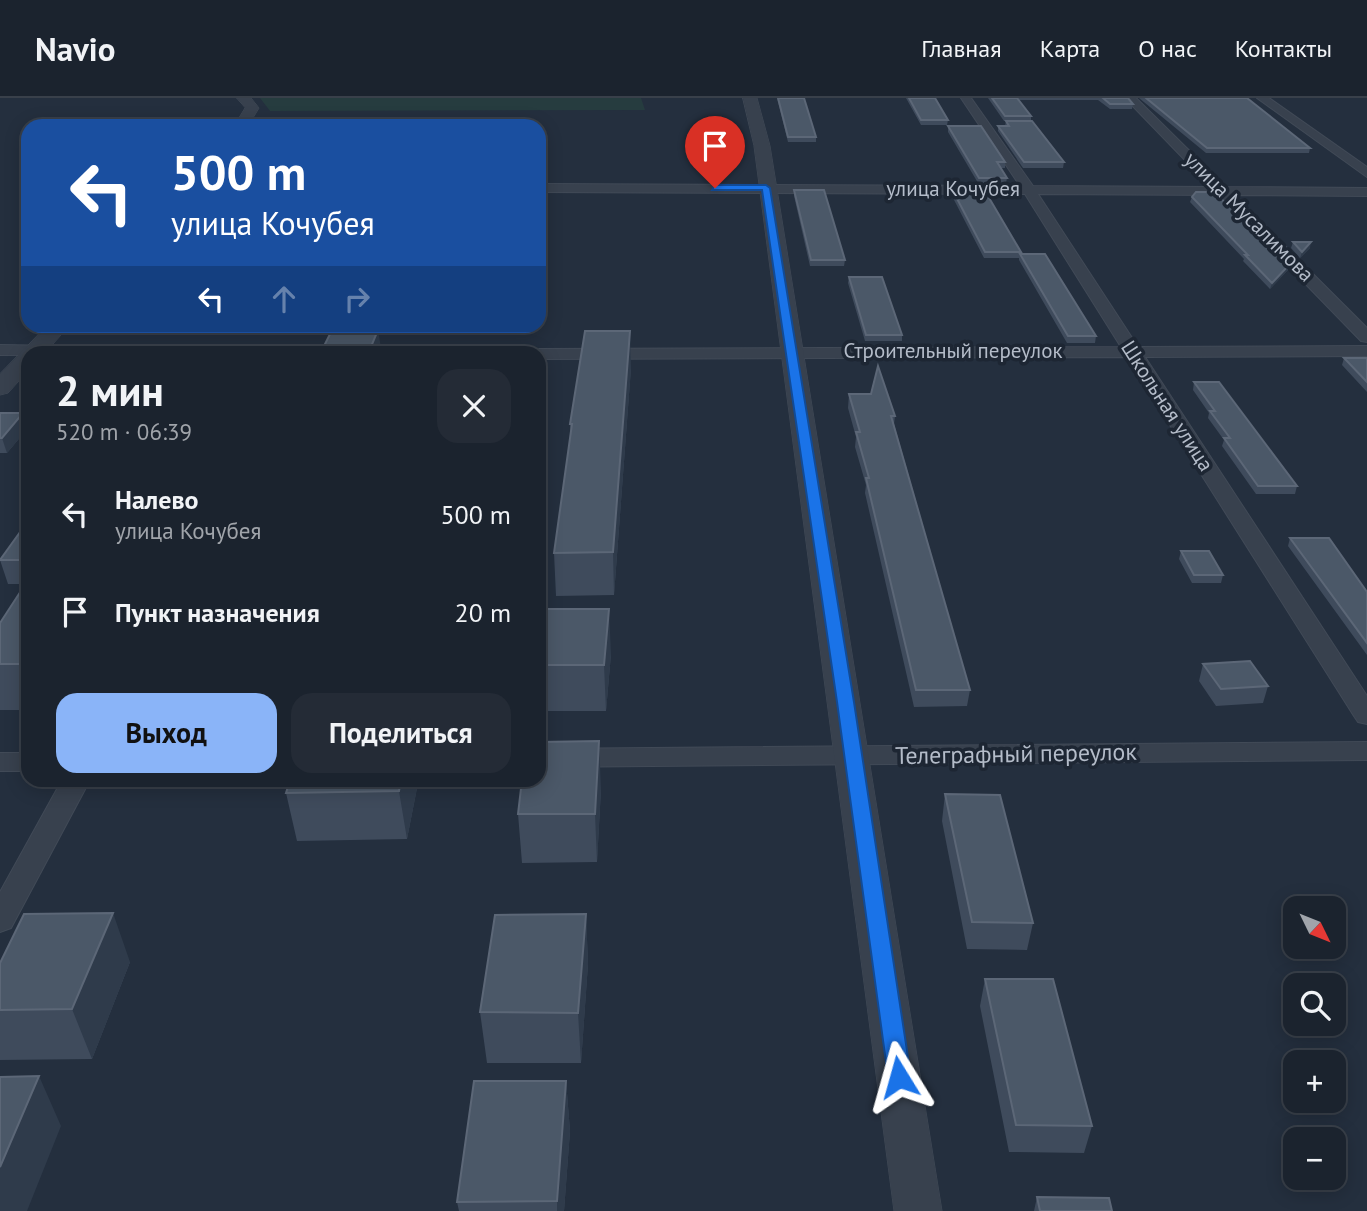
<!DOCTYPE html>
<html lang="ru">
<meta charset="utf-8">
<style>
:root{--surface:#1b232e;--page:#242b36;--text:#f1f3f6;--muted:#a0a4aa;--line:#39404a;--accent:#8ab4f8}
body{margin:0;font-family:"PT Sans",sans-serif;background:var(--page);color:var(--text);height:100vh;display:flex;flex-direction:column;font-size:26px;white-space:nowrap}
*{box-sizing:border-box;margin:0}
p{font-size:23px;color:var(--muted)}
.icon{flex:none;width:38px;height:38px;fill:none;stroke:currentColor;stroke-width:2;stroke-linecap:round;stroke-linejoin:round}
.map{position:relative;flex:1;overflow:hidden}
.panel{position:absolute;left:21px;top:248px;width:525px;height:441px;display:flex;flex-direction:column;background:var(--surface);border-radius:21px;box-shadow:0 4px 18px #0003,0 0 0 2px var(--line)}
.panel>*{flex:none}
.top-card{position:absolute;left:21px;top:21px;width:525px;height:214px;border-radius:21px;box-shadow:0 4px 18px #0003,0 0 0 2px var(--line);background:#1a4fa0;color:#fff;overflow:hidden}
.needle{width:46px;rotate:133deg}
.fabs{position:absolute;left:1283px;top:798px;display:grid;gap:14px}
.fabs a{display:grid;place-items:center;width:63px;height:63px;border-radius:14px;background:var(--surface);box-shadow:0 4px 18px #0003,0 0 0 2px var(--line);font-size:35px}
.pin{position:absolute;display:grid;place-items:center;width:60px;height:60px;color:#fff;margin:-72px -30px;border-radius:50% 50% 50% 0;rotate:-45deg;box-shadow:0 0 7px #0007}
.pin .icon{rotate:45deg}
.me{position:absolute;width:77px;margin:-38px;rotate:352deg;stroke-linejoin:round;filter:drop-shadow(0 0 5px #0008)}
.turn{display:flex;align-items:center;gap:24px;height:147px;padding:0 35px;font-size:32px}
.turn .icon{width:91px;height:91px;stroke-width:2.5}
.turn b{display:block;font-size:49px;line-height:60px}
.lanes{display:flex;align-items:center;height:66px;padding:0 35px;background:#0003;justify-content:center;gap:35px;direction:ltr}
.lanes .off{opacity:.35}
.round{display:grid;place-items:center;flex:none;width:74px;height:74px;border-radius:21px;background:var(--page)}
.summary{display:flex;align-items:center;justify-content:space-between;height:119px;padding:0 35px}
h1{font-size:42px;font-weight:700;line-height:52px}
.action{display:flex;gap:14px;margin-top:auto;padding:14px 35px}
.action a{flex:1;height:80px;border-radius:21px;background:var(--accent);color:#111;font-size:28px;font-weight:700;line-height:80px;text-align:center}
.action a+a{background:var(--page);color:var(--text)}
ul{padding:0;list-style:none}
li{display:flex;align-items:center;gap:21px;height:98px;padding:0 35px}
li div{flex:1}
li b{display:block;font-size:26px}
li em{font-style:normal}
header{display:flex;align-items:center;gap:42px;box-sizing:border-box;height:98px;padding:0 35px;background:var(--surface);border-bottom:2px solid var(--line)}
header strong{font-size:33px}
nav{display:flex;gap:38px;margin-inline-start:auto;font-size:24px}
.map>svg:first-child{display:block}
</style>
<header>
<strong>Navio</strong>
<nav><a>Главная</a><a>Карта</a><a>О нас</a><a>Контакты</a></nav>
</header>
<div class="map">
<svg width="1367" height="1113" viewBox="0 0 1367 1113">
<rect width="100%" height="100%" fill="#242f3e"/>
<path fill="#263c3f" d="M 260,0 L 641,0 L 645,12 L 270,13 Z"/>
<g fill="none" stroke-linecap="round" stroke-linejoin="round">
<defs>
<path id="minor" d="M 961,0 L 971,0 L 1033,88 L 1211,89 L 1125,0 L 1136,0 L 1226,89 L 1367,90 L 1367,98 L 1234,97 L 1367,230 L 1367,244 L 1361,243 L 1219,97 L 1038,96 L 1138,249 L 1367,248 L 1367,258 L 1145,259 L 1367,598 L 1367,626 L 1358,624 L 1354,618 L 1127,259 L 539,261 L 539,256 L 531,256 L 539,251 L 1121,249 L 1025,96 L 539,94 L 539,86 L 1020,88 Z
M 1257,0 L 1269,0 L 1367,69 L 1367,79 Z
M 0,247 L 261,251 L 269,256 L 0,257 Z
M 1367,644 L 1367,662 L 539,669 L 539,651 Z
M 0,655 L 28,655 L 28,673 L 0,673 Z
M 62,682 L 90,682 L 11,830 L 0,834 L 0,794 Z"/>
<path id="tertiary" d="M 237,0 L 251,0 L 259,10 L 248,28 L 234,28 L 245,10 Z
M 743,0 L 757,0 L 770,48 L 942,1113 L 894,1113 L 754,48 Z
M 47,228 L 69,228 L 44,256 L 28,256 L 28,273 L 8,295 L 0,297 L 0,276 Z"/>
</defs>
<use href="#minor" stroke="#414a57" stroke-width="2"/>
<use href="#tertiary" stroke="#414a57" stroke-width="1"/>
<use href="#minor" fill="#38414e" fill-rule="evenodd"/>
<use href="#tertiary" fill="#38414e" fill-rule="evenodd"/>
</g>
<path fill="#3f4b5c" d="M 777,0 L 804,0 L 816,39 L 816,44 L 788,44 Z
M 906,0 L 935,0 L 948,22 L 947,27 L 921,27 Z
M 988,0 L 1128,0 L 1133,6 L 1132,11 L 1110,11 L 1098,2 L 1019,2 L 1031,18 L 1031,23 L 1004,23 Z
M 1139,0 L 1247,0 L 1310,50 L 1309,55 L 1206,55 Z
M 1006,23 L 1064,64 L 1063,70 L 1023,70 L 998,33 L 998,28 L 1005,28 Z
M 948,28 L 1005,64 L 1005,70 L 1000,70 L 1007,80 L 1006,85 L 978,85 L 948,34 Z
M 794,92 L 845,162 L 844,168 L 810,168 L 794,98 Z
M 953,93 L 1021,154 L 1021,156 L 1096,238 L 1095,245 L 1067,245 L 1019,162 L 1019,160 L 984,160 L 952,98 Z
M 1192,99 L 1288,172 L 1270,191 L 1243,163 L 1244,161 L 1190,104 Z
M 1293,144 L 1310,150 L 1300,160 L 1291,150 Z
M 849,179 L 902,237 L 902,243 L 865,243 L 848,185 Z
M 1344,260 L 1367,260 L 1367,294 L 1342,267 Z
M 631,270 L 614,497 L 556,498 L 554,455 L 571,338 L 570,326 Z
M 1194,284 L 1297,388 L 1295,396 L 1256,396 L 1222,348 L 1224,342 L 1208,320 L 1209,315 L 1193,292 Z
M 28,291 L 28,311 L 27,311 L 23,297 Z
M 849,296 L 895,318 L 894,326 L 970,592 L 967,608 L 914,609 L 865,395 L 866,387 L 855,349 L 856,339 L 848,310 Z
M 0,315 L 28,330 L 7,355 L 0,355 Z
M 28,423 L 28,612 L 0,612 L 0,566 L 25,486 L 8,486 L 0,462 Z
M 1290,440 L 1367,494 L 1367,557 L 1288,448 Z
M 1181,453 L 1223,477 L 1221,485 L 1192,485 L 1179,461 Z
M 539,527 L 611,556 L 606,613 L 539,613 Z
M 1203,566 L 1268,588 L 1263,605 L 1216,608 L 1199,583 Z
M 290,682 L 416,682 L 417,690 L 407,741 L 297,743 L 286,695 Z
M 601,691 L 597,764 L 522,765 L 518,716 Z
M 945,696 L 1033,825 L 1027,852 L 967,851 L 942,723 Z
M 586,816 L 588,866 L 581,965 L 487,965 L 480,914 Z
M 130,864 L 92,961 L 0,962 L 0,865 Z
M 985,881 L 1092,1028 L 1084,1055 L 1009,1054 L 980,908 Z
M 566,983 L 570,1033 L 564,1113 L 459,1113 L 457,1104 Z
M 1037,1099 L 1112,1113 L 1034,1113 Z"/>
<path fill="#2f3b4b" d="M 1311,144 L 1310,150 L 1300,160 L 1302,154 Z
M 1290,166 L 1288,172 L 1270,191 L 1272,185 Z
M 378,232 L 382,256 L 368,256 Z
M 630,233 L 631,270 L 614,497 L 613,454 Z
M 23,315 L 28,330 L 7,355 L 2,340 Z
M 609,511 L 611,556 L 606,613 L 604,567 Z
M 599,643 L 601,691 L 597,764 L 595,716 Z
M 401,682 L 416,682 L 417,690 L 407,741 L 399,693 Z
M 113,815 L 130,864 L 92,961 L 72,911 Z
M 586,816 L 588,866 L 581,965 L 578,915 Z
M 39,978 L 61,1028 L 27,1113 L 0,1113 L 0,1069 Z
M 566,983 L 570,1033 L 564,1113 L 557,1113 L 557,1103 Z"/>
<path fill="#4b5868" stroke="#5c6777" stroke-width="2" d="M 778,0 L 804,0 L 816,39 L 788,39 Z
M 909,0 L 935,0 L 948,22 L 921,22 Z
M 992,0 L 1017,0 L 1031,18 L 1005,18 Z
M 1103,0 L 1128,0 L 1133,6 L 1110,6 Z
M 1146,0 L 1247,0 L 1310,50 L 1207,50 Z
M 1006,23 L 1032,23 L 1064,64 L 1024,64 L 998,28 L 1009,28 Z
M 948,28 L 981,28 L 1005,64 L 997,64 L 1007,80 L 979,80 Z
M 794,92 L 824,92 L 845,162 L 811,162 Z
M 953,93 L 985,93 L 1021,154 L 985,154 Z
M 1196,94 L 1214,94 L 1290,166 L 1272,185 L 1245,157 L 1248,157 L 1192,99 Z
M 1293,144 L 1311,144 L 1302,154 Z
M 1020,156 L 1045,156 L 1096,238 L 1068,238 Z
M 849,179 L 882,179 L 902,237 L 866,237 Z
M 332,232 L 378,232 L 368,256 L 320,256 Z
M 585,233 L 630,233 L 613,454 L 554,455 L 572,326 L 570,326 Z
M 1344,260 L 1367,260 L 1367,284 Z
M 878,268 L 895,318 L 891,318 L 970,592 L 916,592 L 866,380 L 869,380 L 856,334 L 860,334 L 849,296 L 871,296 Z
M 1194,284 L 1219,284 L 1297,388 L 1258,388 L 1224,340 L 1230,340 L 1210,313 L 1215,313 Z
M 28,291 L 28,297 L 23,297 Z
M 0,315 L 23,315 L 2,340 L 0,340 Z
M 28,423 L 28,462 L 0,462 Z
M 1290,440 L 1329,440 L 1367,494 L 1367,545 Z
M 1181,453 L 1209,453 L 1223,477 L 1194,477 Z
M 28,482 L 28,566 L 0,566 L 0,525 Z
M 542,511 L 609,511 L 604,567 L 539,567 L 539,527 Z
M 1250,563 L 1268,588 L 1221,591 L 1203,566 Z
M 599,643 L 595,716 L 518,716 L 522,682 L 539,682 L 539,644 Z
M 290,682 L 401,682 L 399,693 L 286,695 Z
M 945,696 L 1000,697 L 1033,825 L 972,824 Z
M 113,815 L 72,911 L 0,912 L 0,865 L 24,816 Z
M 586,816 L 578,915 L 480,914 L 495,817 Z
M 985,881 L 1053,881 L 1092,1028 L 1016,1027 Z
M 39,978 L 0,1069 L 0,979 Z
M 474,983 L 566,983 L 557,1103 L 457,1104 Z
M 1037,1099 L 1109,1100 L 1112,1113 L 1040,1113 Z"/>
<path fill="#1a73e8" stroke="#114b97" stroke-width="2" d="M 715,87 L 766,87 L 770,90 L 854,604 L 911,979 L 907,986 L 899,989 L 891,986 L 888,979 L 837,604 L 762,92 L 712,92 Z"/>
<g text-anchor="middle" stroke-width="7" stroke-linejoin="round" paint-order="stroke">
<g font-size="21" fill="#b4bcc9" stroke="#1d2633">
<text x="953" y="98">улица Кочубея</text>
<text transform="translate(1249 119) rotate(45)" y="7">улица Мусалимова</text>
<text x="953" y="260">Строительный переулок</text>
<text transform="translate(1167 308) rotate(57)" y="7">Школьная улица</text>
</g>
<g font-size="24" fill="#b4bcc9" stroke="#1d2633">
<text transform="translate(1016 656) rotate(-1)" y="8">Телеграфный переулок</text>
</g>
</g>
</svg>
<div class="fabs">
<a><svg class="needle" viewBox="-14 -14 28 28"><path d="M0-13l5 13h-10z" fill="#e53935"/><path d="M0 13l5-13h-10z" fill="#a0a4aa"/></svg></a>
<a><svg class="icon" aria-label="search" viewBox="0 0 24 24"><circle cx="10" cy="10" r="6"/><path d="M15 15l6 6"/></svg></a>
<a>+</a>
<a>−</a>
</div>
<div class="pin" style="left:715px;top:90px;background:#d93025"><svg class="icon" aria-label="arrive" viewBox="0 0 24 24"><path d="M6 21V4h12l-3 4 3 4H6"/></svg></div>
<svg class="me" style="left:899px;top:979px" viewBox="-20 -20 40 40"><path d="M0-17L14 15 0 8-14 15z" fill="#1a73e8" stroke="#fff" stroke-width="4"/></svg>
<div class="top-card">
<div class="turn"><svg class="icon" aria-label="left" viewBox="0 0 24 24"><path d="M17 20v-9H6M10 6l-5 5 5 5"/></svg><div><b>500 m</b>улица Кочубея</div></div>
<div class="lanes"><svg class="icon" aria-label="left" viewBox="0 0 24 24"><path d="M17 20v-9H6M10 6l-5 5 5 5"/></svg><svg class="icon off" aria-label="ahead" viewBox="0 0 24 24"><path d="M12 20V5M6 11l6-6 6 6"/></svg><svg class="icon off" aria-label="right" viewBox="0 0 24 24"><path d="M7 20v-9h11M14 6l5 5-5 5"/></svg></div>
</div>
<section class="panel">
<div class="summary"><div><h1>2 мин</h1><p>520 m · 06:39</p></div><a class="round"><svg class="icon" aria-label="close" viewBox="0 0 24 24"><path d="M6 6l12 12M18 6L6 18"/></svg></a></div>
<ul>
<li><svg class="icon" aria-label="left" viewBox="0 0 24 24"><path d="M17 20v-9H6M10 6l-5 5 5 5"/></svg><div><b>Налево</b><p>улица Кочубея</p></div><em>500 m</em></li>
<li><svg class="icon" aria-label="arrive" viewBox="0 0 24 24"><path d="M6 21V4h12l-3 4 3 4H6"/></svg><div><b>Пункт назначения</b></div><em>20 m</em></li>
</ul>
<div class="action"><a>Выход</a><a>Поделиться</a></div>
</section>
</div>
